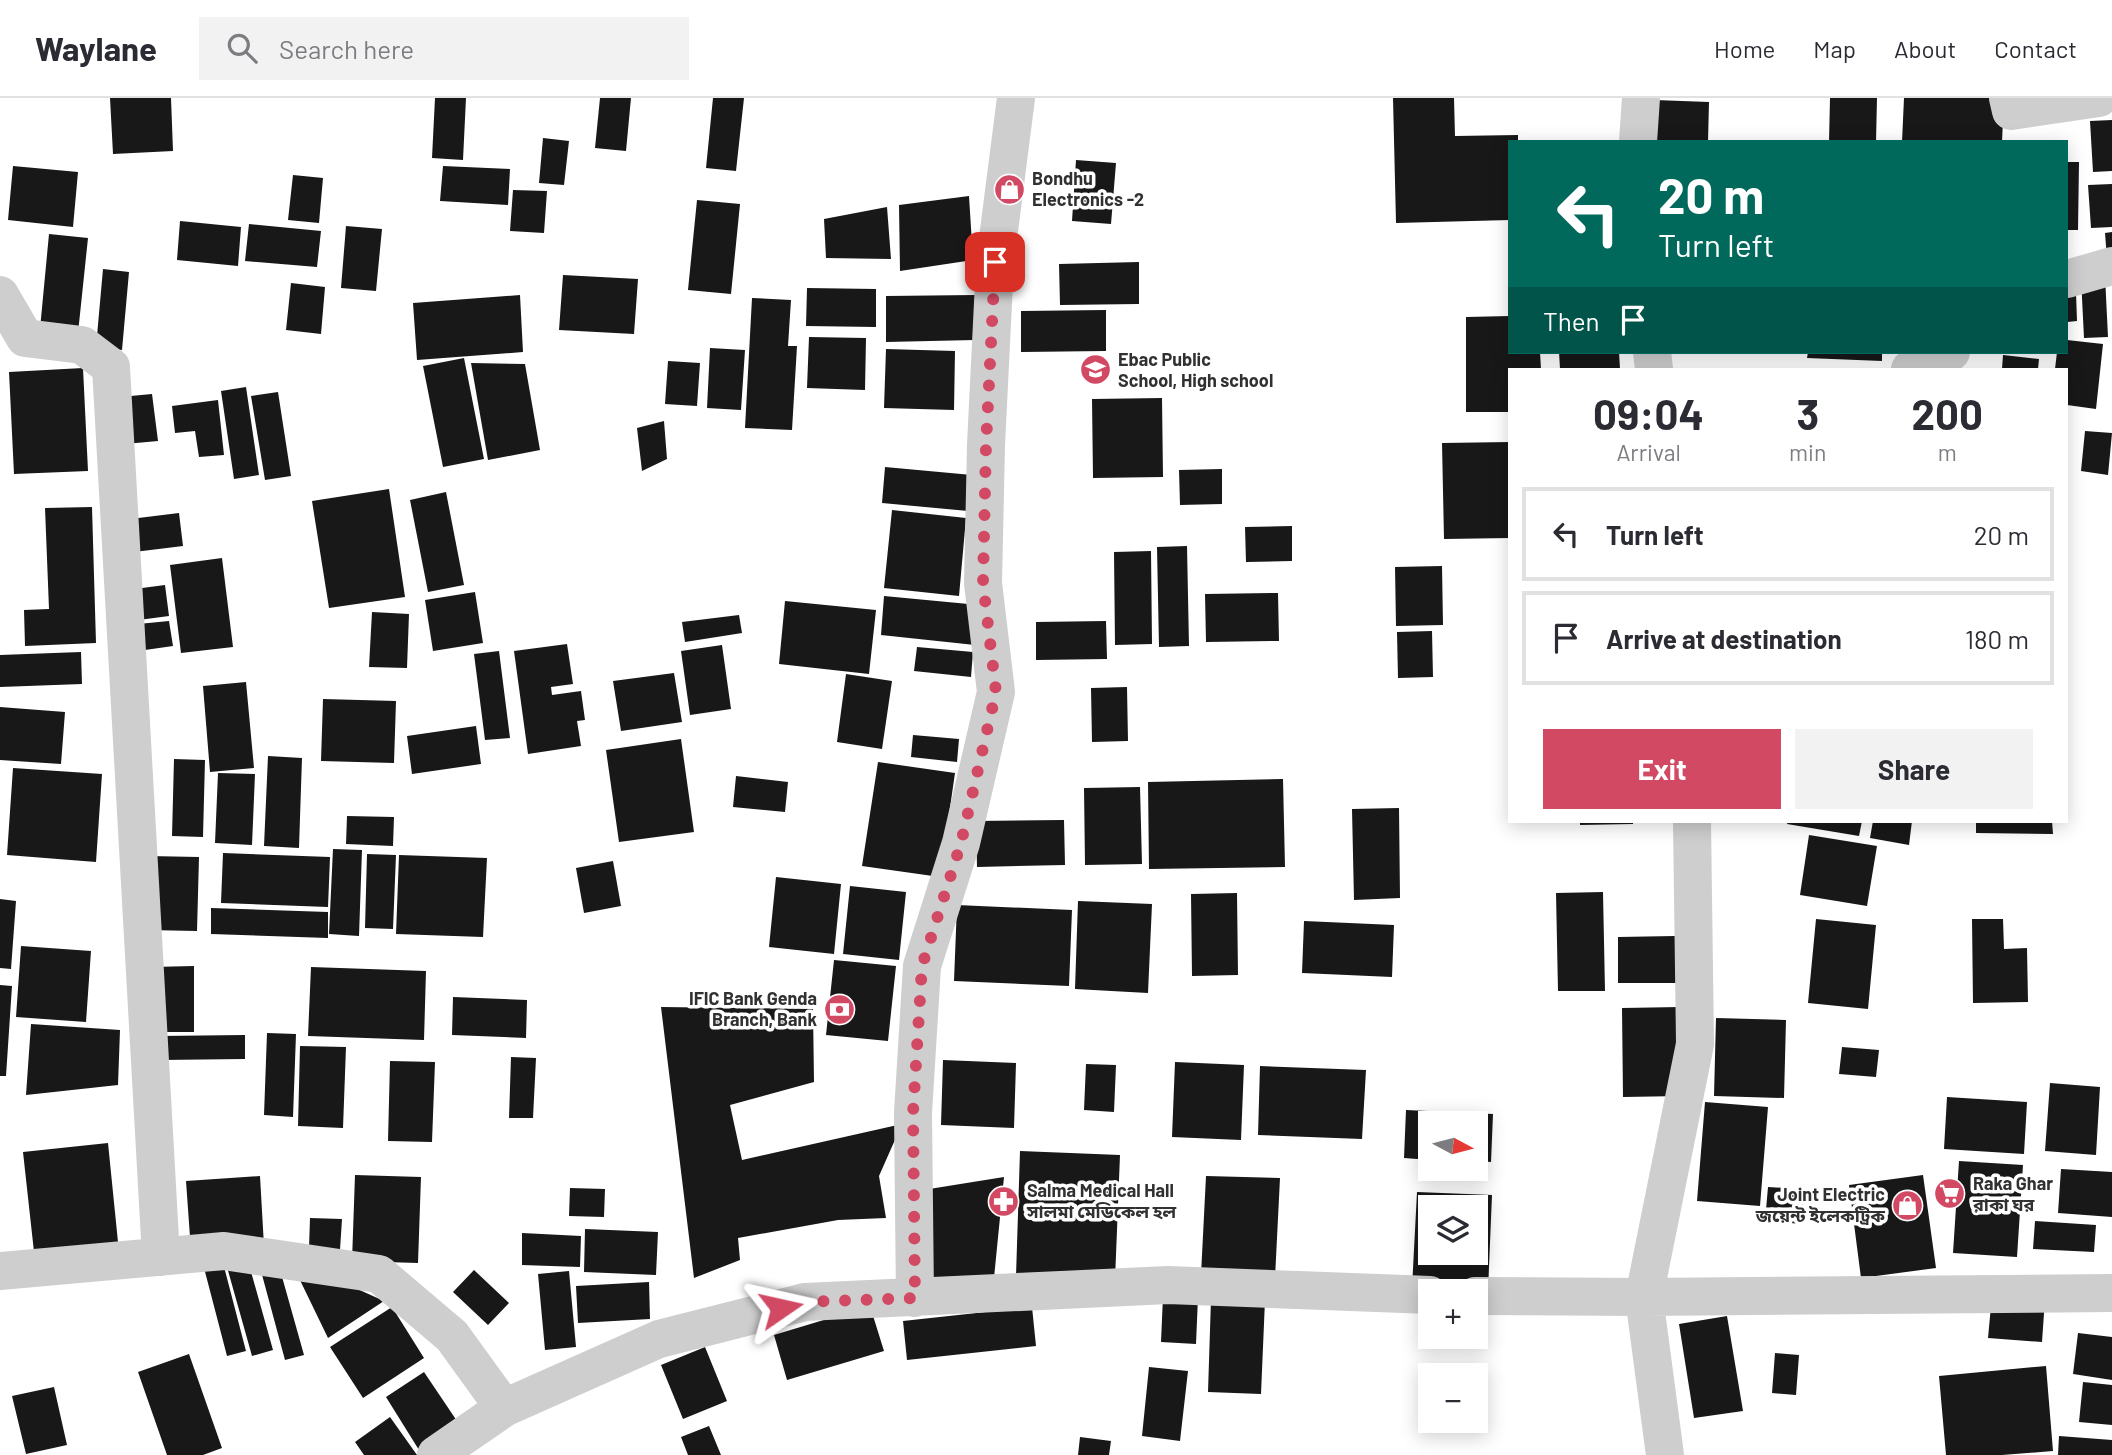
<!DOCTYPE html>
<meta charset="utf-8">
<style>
:root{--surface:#fff;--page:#f2f2f3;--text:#2b2b33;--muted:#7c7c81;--line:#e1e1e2;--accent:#d24964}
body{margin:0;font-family:Barlow,"Noto Sans Bengali",sans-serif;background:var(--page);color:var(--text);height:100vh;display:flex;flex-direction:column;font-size:26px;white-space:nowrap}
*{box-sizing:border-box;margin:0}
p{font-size:23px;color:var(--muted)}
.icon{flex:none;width:38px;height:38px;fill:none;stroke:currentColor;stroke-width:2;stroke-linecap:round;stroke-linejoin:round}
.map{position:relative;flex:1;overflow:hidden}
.sheet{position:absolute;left:1508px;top:270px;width:560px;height:455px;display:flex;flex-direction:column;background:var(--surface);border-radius:0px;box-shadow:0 4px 18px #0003}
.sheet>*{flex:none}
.top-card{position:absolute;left:1508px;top:42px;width:560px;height:214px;border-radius:0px;box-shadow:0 4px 18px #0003;background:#00695c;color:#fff;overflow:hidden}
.needle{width:46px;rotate:97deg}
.buttons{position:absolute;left:1418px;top:1013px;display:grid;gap:14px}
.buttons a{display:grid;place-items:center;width:70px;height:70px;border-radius:0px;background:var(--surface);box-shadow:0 4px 18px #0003;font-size:35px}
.pin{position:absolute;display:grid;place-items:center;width:60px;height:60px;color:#fff;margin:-30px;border-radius:14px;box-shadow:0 4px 10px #0006}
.me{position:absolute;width:77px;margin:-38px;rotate:79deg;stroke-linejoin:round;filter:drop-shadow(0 0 5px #0008)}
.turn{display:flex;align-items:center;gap:24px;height:147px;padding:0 35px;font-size:32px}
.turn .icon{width:91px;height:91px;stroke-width:2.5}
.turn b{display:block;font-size:49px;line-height:60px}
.then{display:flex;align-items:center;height:66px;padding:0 35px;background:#0003;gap:14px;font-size:26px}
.eta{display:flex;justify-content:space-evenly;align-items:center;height:119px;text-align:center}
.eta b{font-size:42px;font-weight:700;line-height:49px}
.cta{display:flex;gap:14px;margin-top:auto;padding:14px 35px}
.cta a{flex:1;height:80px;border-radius:0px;background:var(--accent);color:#fff;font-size:28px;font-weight:700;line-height:80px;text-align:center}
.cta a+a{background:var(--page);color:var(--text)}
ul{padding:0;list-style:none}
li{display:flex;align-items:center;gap:21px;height:94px;margin:0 14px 10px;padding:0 21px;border:4px solid var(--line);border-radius:0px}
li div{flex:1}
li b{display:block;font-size:26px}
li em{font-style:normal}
header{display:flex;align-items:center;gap:42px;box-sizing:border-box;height:98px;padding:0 35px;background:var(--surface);border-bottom:2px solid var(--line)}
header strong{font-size:33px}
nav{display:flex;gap:38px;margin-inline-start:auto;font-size:24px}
.search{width:490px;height:63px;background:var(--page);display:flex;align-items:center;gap:18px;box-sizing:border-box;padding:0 24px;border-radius:0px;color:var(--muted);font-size:26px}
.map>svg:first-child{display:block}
</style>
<header>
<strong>Waylane</strong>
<div class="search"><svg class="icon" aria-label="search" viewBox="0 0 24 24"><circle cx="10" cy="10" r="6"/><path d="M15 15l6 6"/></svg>Search here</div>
<nav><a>Home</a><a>Map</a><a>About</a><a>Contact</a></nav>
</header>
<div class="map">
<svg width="2112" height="1357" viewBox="0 0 2112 1357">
<rect width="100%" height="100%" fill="#fff"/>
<path fill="#181818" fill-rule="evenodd" d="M 110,0 L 171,0 L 173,53 L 113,56 Z
M 435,0 L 466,0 L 463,62 L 432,60 Z
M 600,0 L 631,0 L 626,53 L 595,50 Z
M 713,0 L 744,0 L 736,73 L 706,70 Z
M 1393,0 L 1454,0 L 1455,38 L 1518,37 L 1518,44 L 1510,44 L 1510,122 L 1396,125 Z
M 1830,0 L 1877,0 L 1876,44 L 1829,44 Z
M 1904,0 L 2004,0 L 2002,44 L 1902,44 Z
M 1655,2 L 1709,4 L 1708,44 L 1654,44 Z
M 2112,22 L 2112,73 L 2093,74 L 2090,23 Z
M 543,40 L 569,43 L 564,87 L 539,85 Z
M 1076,62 L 1116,65 L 1111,126 L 1072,123 Z
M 2067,64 L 2079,64 L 2078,132 L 2067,132 Z
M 13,68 L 78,74 L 73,129 L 8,122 Z
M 443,68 L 510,71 L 508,107 L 440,103 Z
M 293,77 L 323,80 L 319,125 L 288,122 Z
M 2112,86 L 2112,129 L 2091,130 L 2088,87 Z
M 513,92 L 547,93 L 544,135 L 510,133 Z
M 969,98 L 973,162 L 900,173 L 899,107 Z
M 697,102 L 740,106 L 731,196 L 688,192 Z
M 887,109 L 891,161 L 826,160 L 824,121 Z
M 180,123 L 241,129 L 238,168 L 177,162 Z
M 249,126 L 321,133 L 317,169 L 245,163 Z
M 346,128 L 382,131 L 376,193 L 341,190 Z
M 2112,134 L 2112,160 L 2107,161 L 2105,135 Z
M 49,136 L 88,140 L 78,235 L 40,231 Z
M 1139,164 L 1139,206 L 1060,207 L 1059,166 Z
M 103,171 L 129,174 L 122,252 L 96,249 Z
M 563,177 L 638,181 L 634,236 L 559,232 Z
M 2105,178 L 2108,239 L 2084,240 L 2081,180 Z
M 291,185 L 325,189 L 321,236 L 286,232 Z
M 807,190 L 876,191 L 876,229 L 806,228 Z
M 2067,195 L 2076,195 L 2077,223 L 2067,224 Z
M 520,197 L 523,254 L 417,262 L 413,205 Z
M 975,197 L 975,242 L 886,244 L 886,198 Z
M 752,200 L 791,202 L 788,248 L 797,248 L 792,332 L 745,330 Z
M 1106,212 L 1106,253 L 1021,254 L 1021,213 Z
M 1510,218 L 1510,254 L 1540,254 L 1541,271 L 1510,271 L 1510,314 L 1466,314 L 1466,219 Z
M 809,239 L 866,240 L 865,292 L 807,290 Z
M 2067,242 L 2103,246 L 2096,311 L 2067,307 L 2067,271 L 2055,271 L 2057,254 L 2067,254 Z
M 710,250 L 745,252 L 741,312 L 707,310 Z
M 886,251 L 955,253 L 954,312 L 884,310 Z
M 1559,254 L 1619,254 L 1620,271 L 1560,271 Z
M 1808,254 L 1882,254 L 1882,263 L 1807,260 Z
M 2003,257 L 2039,261 L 2038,271 L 2002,271 Z
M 464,260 L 484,361 L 443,369 L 423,268 Z
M 668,263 L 700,265 L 697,308 L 665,306 Z
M 471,265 L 525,266 L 540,352 L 488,362 Z
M 83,270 L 88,373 L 14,376 L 9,274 Z
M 246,289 L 259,377 L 234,381 L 221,293 Z
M 278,294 L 291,378 L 265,382 L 251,298 Z
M 152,296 L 158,343 L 125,346 L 120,299 Z
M 1162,300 L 1163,379 L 1093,380 L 1092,301 Z
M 218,302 L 224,357 L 199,359 L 195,333 L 175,335 L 172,308 Z
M 664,323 L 667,361 L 642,373 L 637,330 Z
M 2085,333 L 2112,335 L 2108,377 L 2081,373 Z
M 1510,344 L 1510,440 L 1444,441 L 1442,345 Z
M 885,369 L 972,377 L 968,413 L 882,405 Z
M 1222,371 L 1222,406 L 1180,407 L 1179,372 Z
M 389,391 L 405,499 L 329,510 L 312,403 Z
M 446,394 L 464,487 L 428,494 L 410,402 Z
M 92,409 L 96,545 L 25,548 L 24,512 L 49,511 L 45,410 Z
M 892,412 L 966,420 L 959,498 L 884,490 Z
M 179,415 L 183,448 L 126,455 L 122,422 Z
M 1292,428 L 1292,463 L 1246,464 L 1245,429 Z
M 1187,448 L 1189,548 L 1159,549 L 1157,449 Z
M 1151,453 L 1152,546 L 1115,547 L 1114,454 Z
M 222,460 L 233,549 L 181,555 L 170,467 Z
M 1442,468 L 1443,527 L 1396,528 L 1395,469 Z
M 165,487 L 169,518 L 131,523 L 127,492 Z
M 475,494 L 483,545 L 433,553 L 425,502 Z
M 1278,495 L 1279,543 L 1206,544 L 1205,496 Z
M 884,498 L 979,507 L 975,547 L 881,537 Z
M 785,503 L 876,512 L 869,576 L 779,566 Z
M 372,514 L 409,516 L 407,570 L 369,569 Z
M 739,517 L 742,535 L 685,544 L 682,524 Z
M 169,523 L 173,548 L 131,554 L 128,527 Z
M 1106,523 L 1107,561 L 1036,562 L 1036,524 Z
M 1432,533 L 1433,579 L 1398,580 L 1397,534 Z
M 567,546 L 573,586 L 551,589 L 552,597 L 581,593 L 585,622 L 577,623 L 581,648 L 528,656 L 514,553 Z
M 722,547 L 731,611 L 690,617 L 681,553 Z
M 917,549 L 973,554 L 971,579 L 914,573 Z
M 499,553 L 510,640 L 485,642 L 474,556 Z
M 81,554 L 82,586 L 0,589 L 0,557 Z
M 674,575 L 682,624 L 621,633 L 613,583 Z
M 846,576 L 892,583 L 882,651 L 837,644 Z
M 246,584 L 254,670 L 210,674 L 203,588 Z
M 1127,589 L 1128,643 L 1092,644 L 1091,590 Z
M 323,601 L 396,603 L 394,665 L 321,663 Z
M 0,609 L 65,614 L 61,666 L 0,662 Z
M 476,628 L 481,666 L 412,676 L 407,638 Z
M 913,637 L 959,641 L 957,664 L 911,659 Z
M 681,641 L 694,734 L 619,744 L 606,652 Z
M 268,658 L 302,660 L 299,750 L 264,748 Z
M 174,661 L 205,662 L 203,739 L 172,738 Z
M 878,664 L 955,675 L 940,779 L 862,768 Z
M 13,670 L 102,676 L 96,764 L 7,757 Z
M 218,675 L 255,676 L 252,747 L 215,745 Z
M 736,678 L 788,684 L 785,714 L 733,709 Z
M 1283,681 L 1285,769 L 1149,771 L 1148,684 Z
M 1140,689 L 1142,766 L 1085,767 L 1084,690 Z
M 1399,710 L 1400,800 L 1354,802 L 1352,711 Z
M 347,718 L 394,719 L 393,748 L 346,746 Z
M 1064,722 L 1065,767 L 977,769 L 976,723 Z
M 1580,723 L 1633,723 L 1633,726 L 1580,727 Z
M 1788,723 L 1862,723 L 1859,738 L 1787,726 Z
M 1873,723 L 1912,723 L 1909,747 L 1870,740 Z
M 1976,723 L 2052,723 L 2053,736 L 1976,735 Z
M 1809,737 L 1877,748 L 1867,808 L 1800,797 Z
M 333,751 L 362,752 L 359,838 L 329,836 Z
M 223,755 L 330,759 L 328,809 L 221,805 Z
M 367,756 L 396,757 L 393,831 L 365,830 Z
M 399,757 L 487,760 L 483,839 L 396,836 Z
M 148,758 L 199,759 L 197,833 L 147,832 Z
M 613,763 L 621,808 L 584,815 L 576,770 Z
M 776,779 L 841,786 L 834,856 L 769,849 Z
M 850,788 L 906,794 L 899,862 L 843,856 Z
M 1603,794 L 1605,893 L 1558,893 L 1556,795 Z
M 1237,795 L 1238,877 L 1192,878 L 1191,796 Z
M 0,801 L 16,803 L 11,871 L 0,870 Z
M 1078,803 L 1152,806 L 1148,895 L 1075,891 Z
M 957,807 L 1072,812 L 1069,888 L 954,883 Z
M 211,810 L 328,814 L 328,840 L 211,836 Z
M 1816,821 L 1876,827 L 1868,911 L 1808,905 Z
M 1972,821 L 2003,821 L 2004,851 L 2027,850 L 2028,904 L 1973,905 Z
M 1304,823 L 1394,827 L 1392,879 L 1302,875 Z
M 1675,838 L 1676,885 L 1618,885 L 1618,839 Z
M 21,848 L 91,853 L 86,924 L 16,919 Z
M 834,862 L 896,868 L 888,943 L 826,937 Z
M 194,868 L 194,934 L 152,934 L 152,869 Z
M 311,869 L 426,873 L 424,942 L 308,938 Z
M 0,887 L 12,888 L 6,978 L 0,978 Z
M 453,899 L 527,902 L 526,940 L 452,937 Z
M 661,909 L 813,911 L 814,984 L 730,1007 L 742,1062 L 902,1026 L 879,1078 L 886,1120 L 838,1122 L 738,1140 L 740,1162 L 694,1180 Z
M 1680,909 L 1682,998 L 1623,999 L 1622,910 Z
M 1716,920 L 1786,922 L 1784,1000 L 1714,998 Z
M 31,926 L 120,932 L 118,987 L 26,997 Z
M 267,935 L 296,936 L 293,1019 L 264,1017 Z
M 245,937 L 245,961 L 160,962 L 159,938 Z
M 300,948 L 346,949 L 343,1030 L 298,1028 Z
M 1842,949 L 1879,952 L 1876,979 L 1839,976 Z
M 511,959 L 536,960 L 533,1020 L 509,1020 Z
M 943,962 L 1016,965 L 1014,1030 L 941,1027 Z
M 390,963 L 435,964 L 432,1044 L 388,1043 Z
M 1175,964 L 1244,967 L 1241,1042 L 1172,1039 Z
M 1086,966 L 1116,967 L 1114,1014 L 1084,1012 Z
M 1260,968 L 1366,972 L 1362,1041 L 1258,1037 Z
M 2050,985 L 2100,989 L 2096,1057 L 2045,1053 Z
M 1947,999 L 2027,1004 L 2024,1056 L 1944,1051 Z
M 1705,1004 L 1768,1009 L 1760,1108 L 1697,1103 Z
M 1406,1012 L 1493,1016 L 1491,1064 L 1475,1063 L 1475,1026 L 1430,1026 L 1430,1062 L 1404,1060 Z
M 108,1045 L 119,1154 L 35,1163 L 23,1054 Z
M 1020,1053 L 1120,1057 L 1115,1182 L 1016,1178 Z
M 1959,1063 L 2023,1067 L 2017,1159 L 1953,1155 Z
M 2061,1071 L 2112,1074 L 2112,1119 L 2058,1115 Z
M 355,1077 L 421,1079 L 418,1165 L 352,1163 Z
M 1923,1077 L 1936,1170 L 1861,1180 L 1849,1087 Z
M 260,1078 L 264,1148 L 191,1153 L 186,1083 Z
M 1206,1078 L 1280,1080 L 1275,1180 L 1201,1177 Z
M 1004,1079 L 993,1190 L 925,1186 L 923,1092 Z
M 1768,1089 L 1804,1091 L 1802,1126 L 1765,1123 Z
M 570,1090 L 605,1091 L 604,1119 L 569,1118 Z
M 1417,1094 L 1492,1097 L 1488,1193 L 1412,1190 ZM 1430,1110 L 1475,1110 L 1475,1155 L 1430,1155 Z
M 310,1120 L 342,1121 L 340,1152 L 309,1150 Z
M 2035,1123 L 2096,1127 L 2094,1154 L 2033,1151 Z
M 585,1131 L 658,1134 L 656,1177 L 584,1174 Z
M 522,1135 L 581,1138 L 580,1169 L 522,1167 Z
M 222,1161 L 246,1253 L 227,1258 L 203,1166 Z
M 248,1163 L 273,1252 L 252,1258 L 227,1169 Z
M 279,1168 L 304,1257 L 285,1262 L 261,1173 Z
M 474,1172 L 509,1205 L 488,1227 L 453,1194 Z
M 569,1173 L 576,1249 L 545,1252 L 538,1176 Z
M 298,1178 L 344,1185 L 384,1203 L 328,1240 Z
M 649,1184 L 650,1221 L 578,1225 L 576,1188 Z
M 1992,1197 L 2045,1201 L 2042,1244 L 1988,1240 Z
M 1163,1198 L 1198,1199 L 1196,1246 L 1161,1244 Z
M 1211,1201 L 1265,1202 L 1261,1296 L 1208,1294 Z
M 870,1208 L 884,1253 L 787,1282 L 774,1237 Z
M 392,1209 L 424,1260 L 363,1300 L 330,1249 Z
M 1032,1209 L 1036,1248 L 907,1262 L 903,1223 Z
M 1727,1218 L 1743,1313 L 1694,1320 L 1679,1226 Z
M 2078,1235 L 2112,1239 L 2112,1282 L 2073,1276 Z
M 705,1249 L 727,1303 L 683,1321 L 661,1267 Z
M 1775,1255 L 1799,1257 L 1796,1297 L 1772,1295 Z
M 189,1256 L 222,1350 L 203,1357 L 167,1357 L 138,1274 Z
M 2046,1268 L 2053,1353 L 2002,1357 L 1946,1357 L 1939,1278 Z
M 1149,1269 L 1188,1273 L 1180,1343 L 1142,1338 Z
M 424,1274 L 459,1326 L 419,1352 L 386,1299 Z
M 2083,1284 L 2112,1287 L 2112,1327 L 2079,1324 Z
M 54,1289 L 67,1347 L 26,1356 L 12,1298 Z
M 390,1319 L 417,1357 L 364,1357 L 355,1344 Z
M 709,1328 L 721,1357 L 688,1357 L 681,1339 Z
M 2059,1338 L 2112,1342 L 2112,1357 L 2058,1357 Z
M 1080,1339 L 1111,1343 L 1109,1357 L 1078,1357 Z"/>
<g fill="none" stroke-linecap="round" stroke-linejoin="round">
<path stroke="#cecece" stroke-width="38" d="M 2008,0 L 2011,13 L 2099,0
M 1638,44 L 1641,0
M 2067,181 L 2112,168
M 0,197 L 25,240 L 82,247 L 111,269 L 161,1159
M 1652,254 L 1654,271
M 1910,271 L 1939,262 L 1951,254
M 0,1173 L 224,1153 L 379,1176 L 452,1238 L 504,1310
M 1475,1198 L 1644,1199 L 2112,1195
M 915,1200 L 913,1015 L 922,868 L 961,745 L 996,594 L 983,485 L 986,347 L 995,164 L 1016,0
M 436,1357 L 504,1310 L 659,1241 L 805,1204 L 1168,1187 L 1430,1197
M 1665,1357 L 1644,1199 L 1695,946 L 1692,723"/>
</g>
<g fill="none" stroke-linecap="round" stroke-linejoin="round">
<path stroke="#d24964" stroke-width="12" stroke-dasharray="0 21.6" d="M 781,1210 L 805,1204 L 915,1200 L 913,1015 L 922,868 L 961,745 L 996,594 L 983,485 L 986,347 L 995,164"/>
</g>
<defs>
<symbol id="shop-disc" viewBox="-11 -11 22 22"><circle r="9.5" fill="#d24964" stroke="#fff"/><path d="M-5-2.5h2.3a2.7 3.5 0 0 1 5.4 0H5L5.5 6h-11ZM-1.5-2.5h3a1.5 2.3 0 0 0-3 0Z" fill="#fff"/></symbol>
<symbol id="school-disc" viewBox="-11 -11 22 22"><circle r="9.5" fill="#d24964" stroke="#fff"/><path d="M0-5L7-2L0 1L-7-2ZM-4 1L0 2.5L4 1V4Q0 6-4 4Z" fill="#fff"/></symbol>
<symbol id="bank-disc" viewBox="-11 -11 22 22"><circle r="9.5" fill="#d24964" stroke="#fff"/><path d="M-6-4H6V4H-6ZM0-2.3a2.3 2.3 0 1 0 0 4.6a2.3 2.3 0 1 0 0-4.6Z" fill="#fff"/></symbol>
<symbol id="supermarket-disc" viewBox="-11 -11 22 22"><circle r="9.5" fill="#d24964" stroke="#fff"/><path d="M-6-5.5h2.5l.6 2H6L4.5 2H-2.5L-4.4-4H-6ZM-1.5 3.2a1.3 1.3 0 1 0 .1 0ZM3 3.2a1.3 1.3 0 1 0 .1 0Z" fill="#fff"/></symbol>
<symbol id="pharmacy-disc" viewBox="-11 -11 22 22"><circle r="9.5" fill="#d24964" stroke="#fff"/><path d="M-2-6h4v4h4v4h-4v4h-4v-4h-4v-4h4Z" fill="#fff"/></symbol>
</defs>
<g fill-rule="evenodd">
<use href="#shop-disc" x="992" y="74" width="35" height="35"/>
<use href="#school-disc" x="1078" y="254" width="35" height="35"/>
<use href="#bank-disc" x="822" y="894" width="35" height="35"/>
<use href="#supermarket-disc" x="1932" y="1078" width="35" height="35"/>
<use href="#pharmacy-disc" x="986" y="1086" width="35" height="35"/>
<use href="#shop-disc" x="1890" y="1090" width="35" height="35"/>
</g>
<g text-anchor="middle" stroke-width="7" stroke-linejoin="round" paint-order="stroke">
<g font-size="18" font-weight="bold" fill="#313131" stroke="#fff" text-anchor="start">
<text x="1032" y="87">Bondhu<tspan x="1032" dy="21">Electronics -2</tspan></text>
<text x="1118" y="268">Ebac Public<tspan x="1118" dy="21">School, High school</tspan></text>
<text x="817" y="907" text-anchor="end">IFIC Bank Genda<tspan x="817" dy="21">Branch, Bank</tspan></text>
<text x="1973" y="1092">Raka Ghar<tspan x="1973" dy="21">রাকা ঘর</tspan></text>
<text x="1027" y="1099">Salma Medical Hall<tspan x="1027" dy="21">সালমা মেডিকেল হল</tspan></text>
<text x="1885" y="1103" text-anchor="end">Joint Electric<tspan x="1885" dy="21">জয়েন্ট ইলেকট্রিক</tspan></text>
</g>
</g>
</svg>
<div class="buttons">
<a><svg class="needle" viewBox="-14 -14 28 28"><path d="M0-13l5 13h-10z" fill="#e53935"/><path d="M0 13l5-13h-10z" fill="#7c7c81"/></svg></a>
<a><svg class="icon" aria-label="layers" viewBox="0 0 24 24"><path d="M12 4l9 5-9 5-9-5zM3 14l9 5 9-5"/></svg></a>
<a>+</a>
<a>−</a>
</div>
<div class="pin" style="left:995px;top:164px;background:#d93025"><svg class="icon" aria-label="arrive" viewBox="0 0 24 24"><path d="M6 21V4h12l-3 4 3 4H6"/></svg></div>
<svg class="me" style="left:781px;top:1210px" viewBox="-20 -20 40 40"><path d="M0-17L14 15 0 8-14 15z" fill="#d24964" stroke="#fff" stroke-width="4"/></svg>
<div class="top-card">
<div class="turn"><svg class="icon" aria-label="left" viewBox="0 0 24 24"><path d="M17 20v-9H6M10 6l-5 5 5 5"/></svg><div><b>20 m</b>Turn left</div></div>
<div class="then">Then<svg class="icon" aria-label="arrive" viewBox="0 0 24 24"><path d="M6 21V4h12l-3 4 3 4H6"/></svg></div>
</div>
<section class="sheet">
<div class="eta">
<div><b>09:04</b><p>Arrival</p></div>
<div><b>3</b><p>min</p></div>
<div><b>200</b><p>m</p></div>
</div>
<ul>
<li><svg class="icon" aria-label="left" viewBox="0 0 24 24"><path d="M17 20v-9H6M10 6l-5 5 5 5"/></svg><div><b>Turn left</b></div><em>20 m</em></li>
<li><svg class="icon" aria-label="arrive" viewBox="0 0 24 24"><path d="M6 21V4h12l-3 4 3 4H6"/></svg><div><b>Arrive at destination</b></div><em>180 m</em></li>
</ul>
<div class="cta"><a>Exit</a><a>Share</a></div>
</section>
</div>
